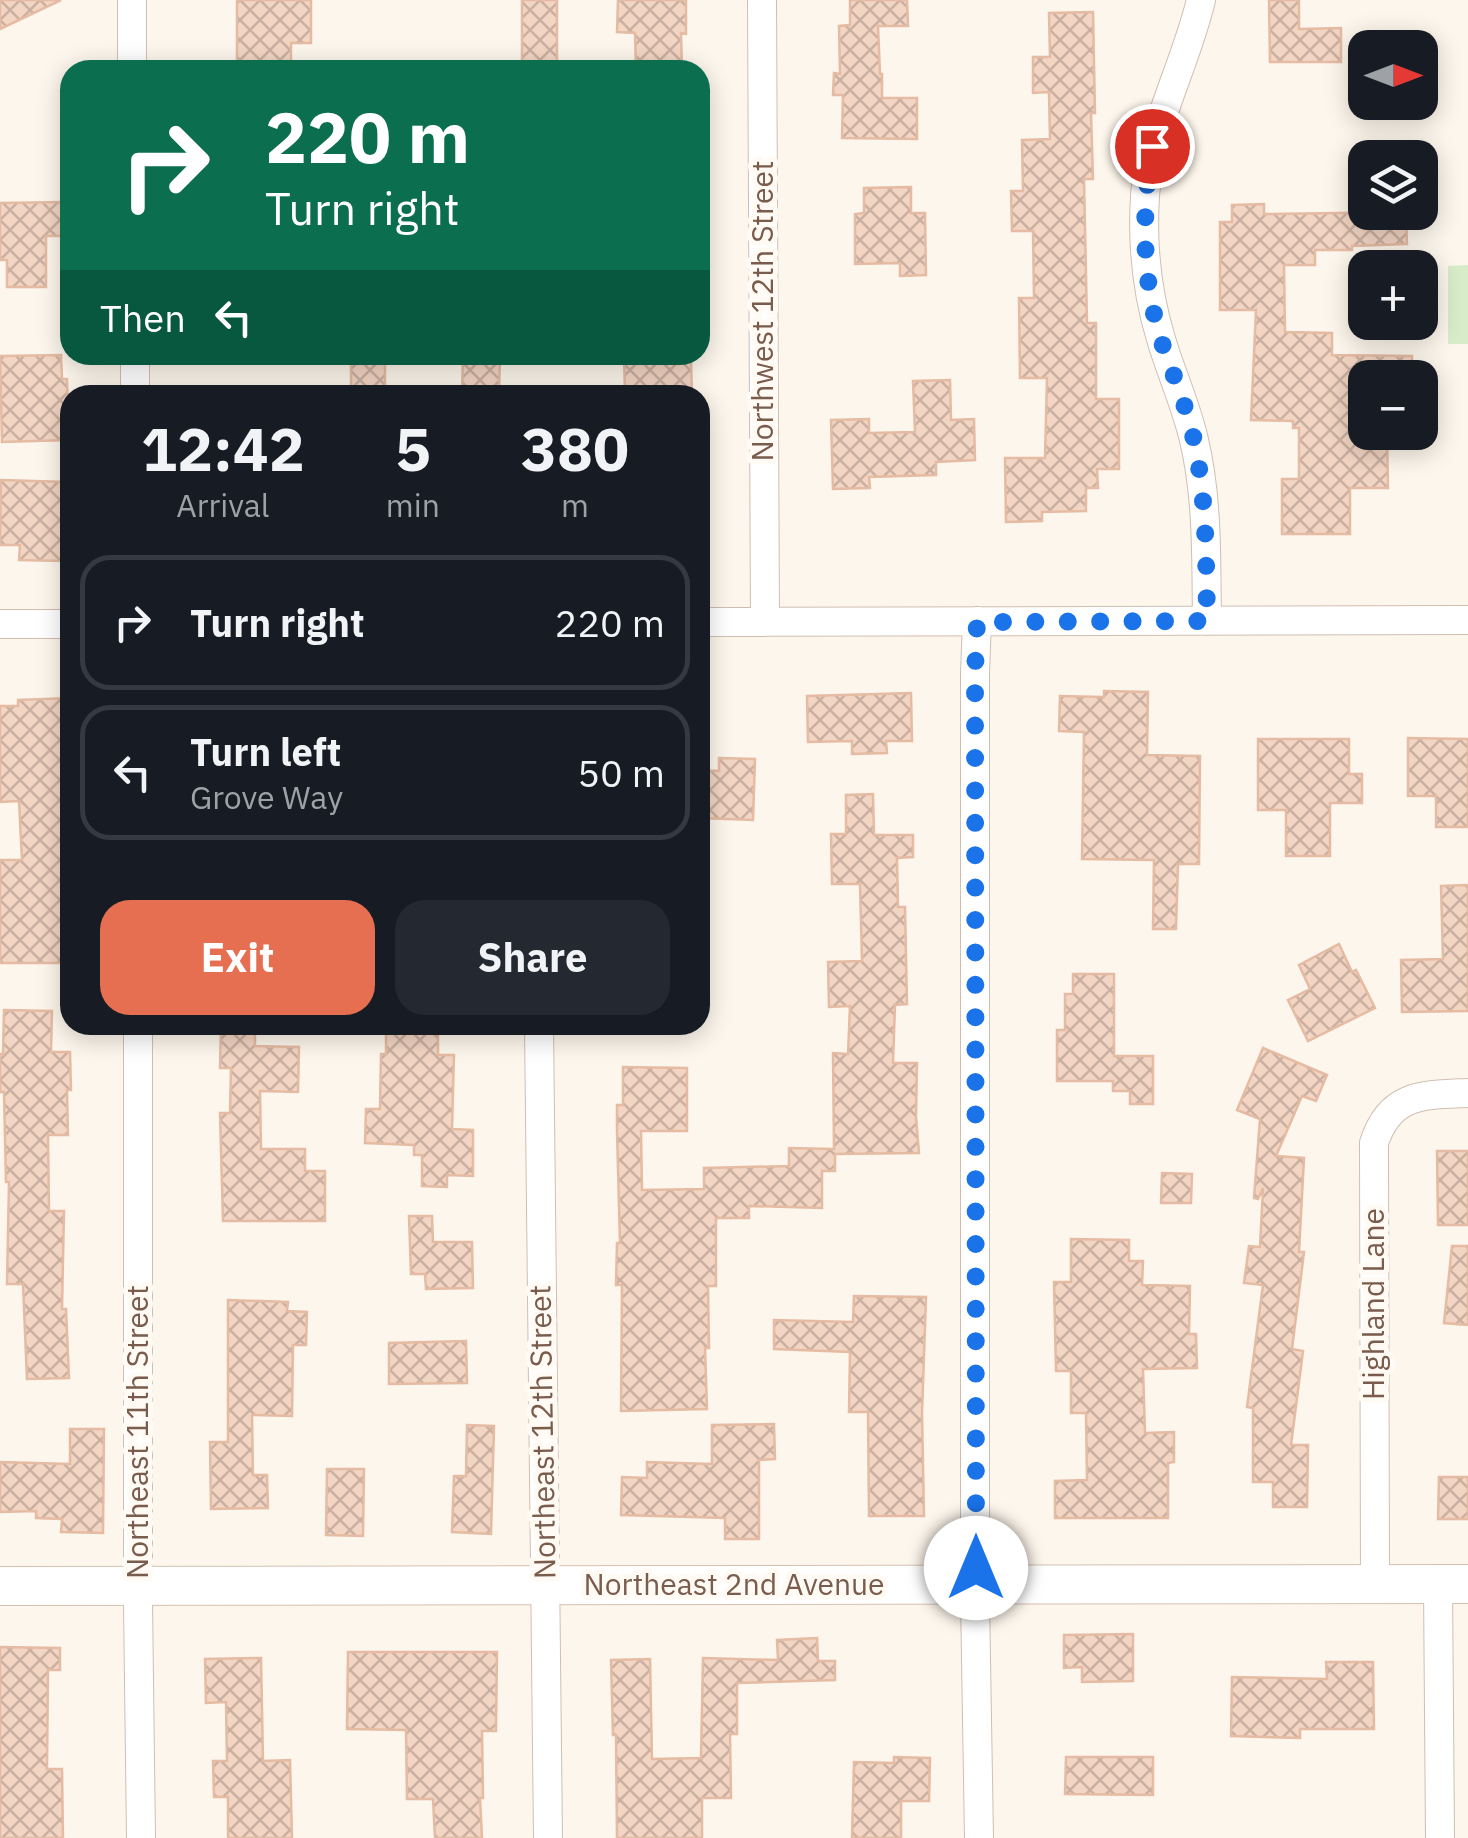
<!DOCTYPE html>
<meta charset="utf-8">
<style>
:root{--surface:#171b24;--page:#242831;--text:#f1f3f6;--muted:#9ea1a6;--line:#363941;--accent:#e76f51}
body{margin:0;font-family:"IBM Plex Sans",sans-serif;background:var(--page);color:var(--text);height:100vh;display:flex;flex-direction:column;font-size:38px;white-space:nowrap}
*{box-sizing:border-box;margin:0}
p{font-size:32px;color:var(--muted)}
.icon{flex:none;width:55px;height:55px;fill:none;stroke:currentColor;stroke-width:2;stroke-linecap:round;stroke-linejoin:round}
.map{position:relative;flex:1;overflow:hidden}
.side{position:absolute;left:60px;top:385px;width:650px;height:650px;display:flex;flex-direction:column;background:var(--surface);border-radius:30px;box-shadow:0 5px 25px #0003}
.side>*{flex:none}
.banner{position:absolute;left:60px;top:60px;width:650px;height:305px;border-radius:30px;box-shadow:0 5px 25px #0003;background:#0b6e4f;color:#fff;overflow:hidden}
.needle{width:65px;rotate:90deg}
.tools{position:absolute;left:1348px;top:30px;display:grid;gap:20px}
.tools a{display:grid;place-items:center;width:90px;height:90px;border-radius:20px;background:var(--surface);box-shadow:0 5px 25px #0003;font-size:50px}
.pin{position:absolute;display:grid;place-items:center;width:85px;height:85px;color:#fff;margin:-42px;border:5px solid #fff;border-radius:50%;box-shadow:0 2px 10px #0007}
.me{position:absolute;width:110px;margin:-55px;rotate:0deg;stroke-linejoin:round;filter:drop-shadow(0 0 8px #0008)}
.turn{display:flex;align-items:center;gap:35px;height:210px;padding:0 40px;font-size:45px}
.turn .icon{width:130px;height:130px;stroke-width:2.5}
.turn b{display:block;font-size:70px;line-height:85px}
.then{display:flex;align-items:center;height:95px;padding:0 40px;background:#0003;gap:20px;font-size:38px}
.eta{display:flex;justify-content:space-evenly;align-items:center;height:170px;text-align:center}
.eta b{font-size:60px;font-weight:700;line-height:70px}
.primary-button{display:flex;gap:20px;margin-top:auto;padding:20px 40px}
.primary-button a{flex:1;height:115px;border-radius:30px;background:var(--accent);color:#fff;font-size:40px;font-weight:700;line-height:115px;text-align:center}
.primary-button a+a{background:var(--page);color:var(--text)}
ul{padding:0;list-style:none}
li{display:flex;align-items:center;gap:30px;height:135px;margin:0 20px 15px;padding:0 20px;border:5px solid var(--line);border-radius:30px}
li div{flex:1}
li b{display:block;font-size:38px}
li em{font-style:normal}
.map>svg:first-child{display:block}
</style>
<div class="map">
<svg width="1468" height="1838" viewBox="0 0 1468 1838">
<defs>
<pattern id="building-cross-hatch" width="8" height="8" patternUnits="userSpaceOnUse" patternTransform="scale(2.5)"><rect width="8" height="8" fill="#f3d5c3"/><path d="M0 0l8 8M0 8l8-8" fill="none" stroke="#cab0a1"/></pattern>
</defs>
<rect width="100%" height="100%" fill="#fdf6ec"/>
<path fill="#d8ecc9" d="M 1468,265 L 1468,344 L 1448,344 L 1448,266 Z"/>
<path fill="url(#building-cross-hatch)" stroke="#e6bba3" stroke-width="2.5" d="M 0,0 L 61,0 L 0,29 Z
M 237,0 L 311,0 L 311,43 L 291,43 L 291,70 L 241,70 L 241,61 L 237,61 Z
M 522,0 L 557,0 L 557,70 L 522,70 Z
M 618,0 L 686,0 L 686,34 L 681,33 L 682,70 L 636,70 L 635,33 L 617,32 Z
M 850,0 L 907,0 L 908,26 L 878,26 L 880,74 L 882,74 L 882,98 L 917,98 L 917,139 L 842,138 L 843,95 L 833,95 L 834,73 L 840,74 L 839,26 L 850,25 Z
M 1269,0 L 1299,0 L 1299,29 L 1341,28 L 1341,62 L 1270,62 Z
M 1093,12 L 1095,113 L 1091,113 L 1093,179 L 1084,179 L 1087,323 L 1096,323 L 1096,399 L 1119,399 L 1119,469 L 1097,469 L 1098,488 L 1086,488 L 1086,511 L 1042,512 L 1042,521 L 1006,522 L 1005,458 L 1045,458 L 1047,378 L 1020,378 L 1019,298 L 1034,298 L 1033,231 L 1012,231 L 1011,191 L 1023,191 L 1022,140 L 1050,139 L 1049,92 L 1033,93 L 1033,57 L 1050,57 L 1049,13 Z
M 911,187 L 911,213 L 925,213 L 926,275 L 900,276 L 900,263 L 855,264 L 855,214 L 864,213 L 864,188 Z
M 64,202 L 64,236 L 46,236 L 46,287 L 7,287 L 7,260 L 0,260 L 0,203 Z
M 1264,204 L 1264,214 L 1406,212 L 1407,244 L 1352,246 L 1352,250 L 1315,250 L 1315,265 L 1284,265 L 1285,332 L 1332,333 L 1332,355 L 1412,356 L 1412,378 L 1365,378 L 1365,432 L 1387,432 L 1388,488 L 1350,488 L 1350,534 L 1282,534 L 1282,479 L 1299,479 L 1299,428 L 1293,428 L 1293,421 L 1251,420 L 1256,310 L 1220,310 L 1220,222 L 1232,222 L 1232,205 Z
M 61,355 L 62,379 L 67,379 L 69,440 L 2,442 L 0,356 Z
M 351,355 L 385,355 L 385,395 L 351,395 Z
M 463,355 L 500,355 L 499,395 L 462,395 Z
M 624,355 L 682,355 L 682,361 L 691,361 L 692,395 L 625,395 Z
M 950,380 L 951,420 L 974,419 L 975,460 L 936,462 L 936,475 L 869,477 L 870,488 L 833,489 L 831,420 L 869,419 L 869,433 L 915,432 L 913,381 Z
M 1,480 L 67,482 L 63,561 L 19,560 L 20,545 L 0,545 Z
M 1104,691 L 1148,692 L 1147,755 L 1200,756 L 1199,864 L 1178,864 L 1176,929 L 1153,929 L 1154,860 L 1082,859 L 1084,732 L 1059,731 L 1060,696 L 1104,697 Z
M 911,693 L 912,741 L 886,741 L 887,753 L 852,754 L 852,741 L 808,742 L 807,696 Z
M 70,698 L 69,963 L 0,963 L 0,860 L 22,860 L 19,801 L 0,802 L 0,706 L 18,706 L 18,700 Z
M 1408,738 L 1468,739 L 1468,827 L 1436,827 L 1436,796 L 1408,796 Z
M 1258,739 L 1349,739 L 1349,774 L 1362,774 L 1362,803 L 1330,803 L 1330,856 L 1286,856 L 1286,810 L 1258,810 Z
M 719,758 L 755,759 L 753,820 L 700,818 L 700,770 L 719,771 Z
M 873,794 L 874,835 L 913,835 L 913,857 L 897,858 L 898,907 L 905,907 L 907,1004 L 895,1005 L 893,1063 L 917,1063 L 916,1117 L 919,1153 L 835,1154 L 835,1171 L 822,1171 L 822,1208 L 749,1206 L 749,1218 L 716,1218 L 716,1286 L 708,1286 L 709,1348 L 705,1348 L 707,1409 L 621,1411 L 622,1285 L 616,1285 L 617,1243 L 620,1243 L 617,1131 L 617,1105 L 623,1105 L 623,1067 L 687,1068 L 687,1131 L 641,1131 L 642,1190 L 704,1189 L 704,1168 L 789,1166 L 789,1148 L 834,1149 L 833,1053 L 848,1054 L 850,1006 L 829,1007 L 828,962 L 862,961 L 860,884 L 832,884 L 831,834 L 846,834 L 846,795 Z
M 1468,885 L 1468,1011 L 1402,1012 L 1401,960 L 1443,959 L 1441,886 Z
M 1339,944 L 1352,972 L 1356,970 L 1375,1008 L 1308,1041 L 1288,1000 L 1310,989 L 1299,965 Z
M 1073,974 L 1114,974 L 1114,1056 L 1153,1056 L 1153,1104 L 1130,1104 L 1130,1091 L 1113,1091 L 1113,1081 L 1057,1081 L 1057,1030 L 1065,1030 L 1065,994 L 1073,994 Z
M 4,1010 L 52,1011 L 51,1052 L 70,1052 L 71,1090 L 67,1090 L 68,1135 L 48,1135 L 49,1211 L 64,1211 L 62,1309 L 66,1309 L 69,1378 L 27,1379 L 23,1284 L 7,1284 L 9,1182 L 6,1182 L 4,1092 L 0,1092 L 0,1054 L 3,1054 Z
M 221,1025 L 255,1025 L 255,1046 L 299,1047 L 298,1092 L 260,1091 L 261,1149 L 305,1149 L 305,1171 L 325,1171 L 325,1221 L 223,1221 L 220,1113 L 230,1113 L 231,1068 L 220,1068 Z
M 386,1025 L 438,1025 L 438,1055 L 454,1055 L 452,1129 L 473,1130 L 473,1176 L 447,1175 L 447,1187 L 422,1186 L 422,1155 L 414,1155 L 414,1145 L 365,1143 L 366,1109 L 380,1109 L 381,1054 L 386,1054 Z
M 1263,1048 L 1327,1075 L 1316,1101 L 1302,1096 L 1276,1156 L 1304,1158 L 1299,1252 L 1304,1252 L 1292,1349 L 1303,1351 L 1291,1445 L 1308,1445 L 1307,1507 L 1273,1507 L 1273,1482 L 1253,1482 L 1253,1408 L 1247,1407 L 1263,1285 L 1244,1283 L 1249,1246 L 1260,1247 L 1263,1188 L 1258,1199 L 1254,1198 L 1260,1119 L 1237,1110 Z
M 1437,1151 L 1468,1151 L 1468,1225 L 1438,1225 Z
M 1162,1173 L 1192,1174 L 1191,1203 L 1161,1203 Z
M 409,1216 L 432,1216 L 433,1242 L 472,1242 L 473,1288 L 426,1289 L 425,1274 L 411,1274 Z
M 1071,1239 L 1129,1240 L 1129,1261 L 1143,1261 L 1142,1285 L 1190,1286 L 1189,1334 L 1196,1334 L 1197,1368 L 1143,1369 L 1145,1433 L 1174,1432 L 1174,1462 L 1168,1463 L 1168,1518 L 1055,1518 L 1055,1481 L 1087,1480 L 1086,1413 L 1071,1413 L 1071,1371 L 1056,1371 L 1054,1282 L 1071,1282 Z
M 1452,1246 L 1468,1246 L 1468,1325 L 1444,1323 Z
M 854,1296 L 926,1297 L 922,1414 L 924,1516 L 869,1516 L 868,1412 L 849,1412 L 850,1352 L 774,1349 L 774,1320 L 853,1322 Z
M 228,1300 L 288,1302 L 287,1311 L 307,1312 L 306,1345 L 293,1345 L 292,1416 L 252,1415 L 253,1475 L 267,1475 L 268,1508 L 211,1509 L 210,1442 L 228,1442 Z
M 466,1341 L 467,1383 L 389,1384 L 389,1343 Z
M 774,1424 L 775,1459 L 759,1460 L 759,1539 L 725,1539 L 725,1518 L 621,1515 L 622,1477 L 647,1478 L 647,1462 L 712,1464 L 712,1425 Z
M 467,1425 L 494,1426 L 491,1534 L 452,1532 L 454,1476 L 466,1476 Z
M 70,1429 L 104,1429 L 103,1533 L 61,1532 L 62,1519 L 36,1518 L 36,1511 L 0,1512 L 0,1462 L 70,1464 Z
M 327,1469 L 364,1469 L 363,1536 L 326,1535 Z
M 1439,1477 L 1468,1477 L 1468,1519 L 1438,1519 Z
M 1133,1634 L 1133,1681 L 1082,1682 L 1082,1667 L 1064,1668 L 1064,1635 Z
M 817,1638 L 818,1661 L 835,1661 L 835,1680 L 737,1683 L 737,1734 L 730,1734 L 731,1798 L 702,1798 L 702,1838 L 617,1838 L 616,1735 L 613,1735 L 611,1660 L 650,1659 L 652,1759 L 701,1758 L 703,1658 L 778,1660 L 777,1640 Z
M 0,1647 L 60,1648 L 60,1670 L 48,1670 L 47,1769 L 62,1769 L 63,1838 L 0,1838 Z
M 348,1652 L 497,1652 L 496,1731 L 482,1731 L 483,1798 L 480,1798 L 482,1838 L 435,1838 L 433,1799 L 407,1799 L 406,1730 L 347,1729 Z
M 261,1658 L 263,1761 L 290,1760 L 292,1838 L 228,1838 L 228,1797 L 214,1797 L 213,1761 L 227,1761 L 226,1702 L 206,1703 L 205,1659 Z
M 1326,1662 L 1373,1662 L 1374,1729 L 1300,1729 L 1300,1738 L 1231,1736 L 1232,1677 L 1327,1679 Z
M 894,1757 L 930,1758 L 929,1801 L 901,1801 L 901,1838 L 852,1838 L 854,1762 L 894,1763 Z
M 1066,1757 L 1153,1757 L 1153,1795 L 1065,1794 Z"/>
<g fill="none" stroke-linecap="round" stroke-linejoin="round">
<defs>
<path id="street" d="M 132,0 L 132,70
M 762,0 L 765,622
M 1201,0 C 1185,67 1150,127 1145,196 C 1142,244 1147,293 1161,339 C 1171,373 1186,405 1194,440 C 1208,499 1206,560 1207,621
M 135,355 L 135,395
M 977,621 L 975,673 L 975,1599 L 979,1838
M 700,622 L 1468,620
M 0,624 L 70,624
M 138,1025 L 138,1602 L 141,1838
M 539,1025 L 548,1838
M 1375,1584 L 1374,1143 C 1390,1093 1423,1095 1468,1093
M 1438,1584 L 1440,1838"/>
<path id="secondary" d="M 0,1586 L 1468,1584"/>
</defs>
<use href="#street" stroke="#d1beb0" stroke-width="30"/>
<use href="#secondary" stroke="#d6c0b0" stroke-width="40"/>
<use href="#street" stroke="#fff" stroke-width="28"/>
<use href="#secondary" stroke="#fff" stroke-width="38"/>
</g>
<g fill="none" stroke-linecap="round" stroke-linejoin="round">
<path stroke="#1a73e8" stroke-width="18" stroke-dasharray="0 32.4" d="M 976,1568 L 975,672 L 977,622 L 1207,621 C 1206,562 1207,504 1195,445 C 1188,410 1174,377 1162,343 C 1141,278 1142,213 1152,146"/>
</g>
<g text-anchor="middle" stroke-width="10" stroke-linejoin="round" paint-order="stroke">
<g font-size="30" fill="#7a5c4d" stroke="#fffaf3">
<text transform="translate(763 311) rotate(-90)" y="10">Northwest 12th Street</text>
<text transform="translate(1374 1304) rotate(-90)" y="10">Highland Lane</text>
<text transform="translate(138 1432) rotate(-90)" y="10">Northeast 11th Street</text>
<text transform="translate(543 1432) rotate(-91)" y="10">Northeast 12th Street</text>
<text x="734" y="1595">Northeast 2nd Avenue</text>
</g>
</g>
</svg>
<div class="tools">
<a><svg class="needle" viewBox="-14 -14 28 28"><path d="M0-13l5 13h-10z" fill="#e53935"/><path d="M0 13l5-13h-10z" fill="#9ea1a6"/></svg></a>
<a><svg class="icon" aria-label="layers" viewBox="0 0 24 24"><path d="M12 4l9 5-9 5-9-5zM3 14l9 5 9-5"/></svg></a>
<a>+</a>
<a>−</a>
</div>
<div class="pin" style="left:1152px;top:146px;background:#d93025"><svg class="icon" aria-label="arrive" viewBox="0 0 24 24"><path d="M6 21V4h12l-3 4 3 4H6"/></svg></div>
<svg class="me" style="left:976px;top:1568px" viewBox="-20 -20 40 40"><circle r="19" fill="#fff"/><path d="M0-13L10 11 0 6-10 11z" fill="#1a73e8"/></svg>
<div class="banner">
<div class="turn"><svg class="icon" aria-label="right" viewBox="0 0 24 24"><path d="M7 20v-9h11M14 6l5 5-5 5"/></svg><div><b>220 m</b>Turn right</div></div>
<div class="then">Then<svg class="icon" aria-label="left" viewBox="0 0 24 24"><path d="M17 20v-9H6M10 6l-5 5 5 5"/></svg></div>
</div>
<section class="side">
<div class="eta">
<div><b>12:42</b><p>Arrival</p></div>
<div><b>5</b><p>min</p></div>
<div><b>380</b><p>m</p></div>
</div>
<ul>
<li><svg class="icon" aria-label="right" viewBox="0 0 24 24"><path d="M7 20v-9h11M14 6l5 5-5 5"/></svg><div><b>Turn right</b></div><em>220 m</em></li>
<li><svg class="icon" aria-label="left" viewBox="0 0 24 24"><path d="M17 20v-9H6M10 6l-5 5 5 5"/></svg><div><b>Turn left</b><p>Grove Way</p></div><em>50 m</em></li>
</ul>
<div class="primary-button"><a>Exit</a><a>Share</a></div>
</section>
</div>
